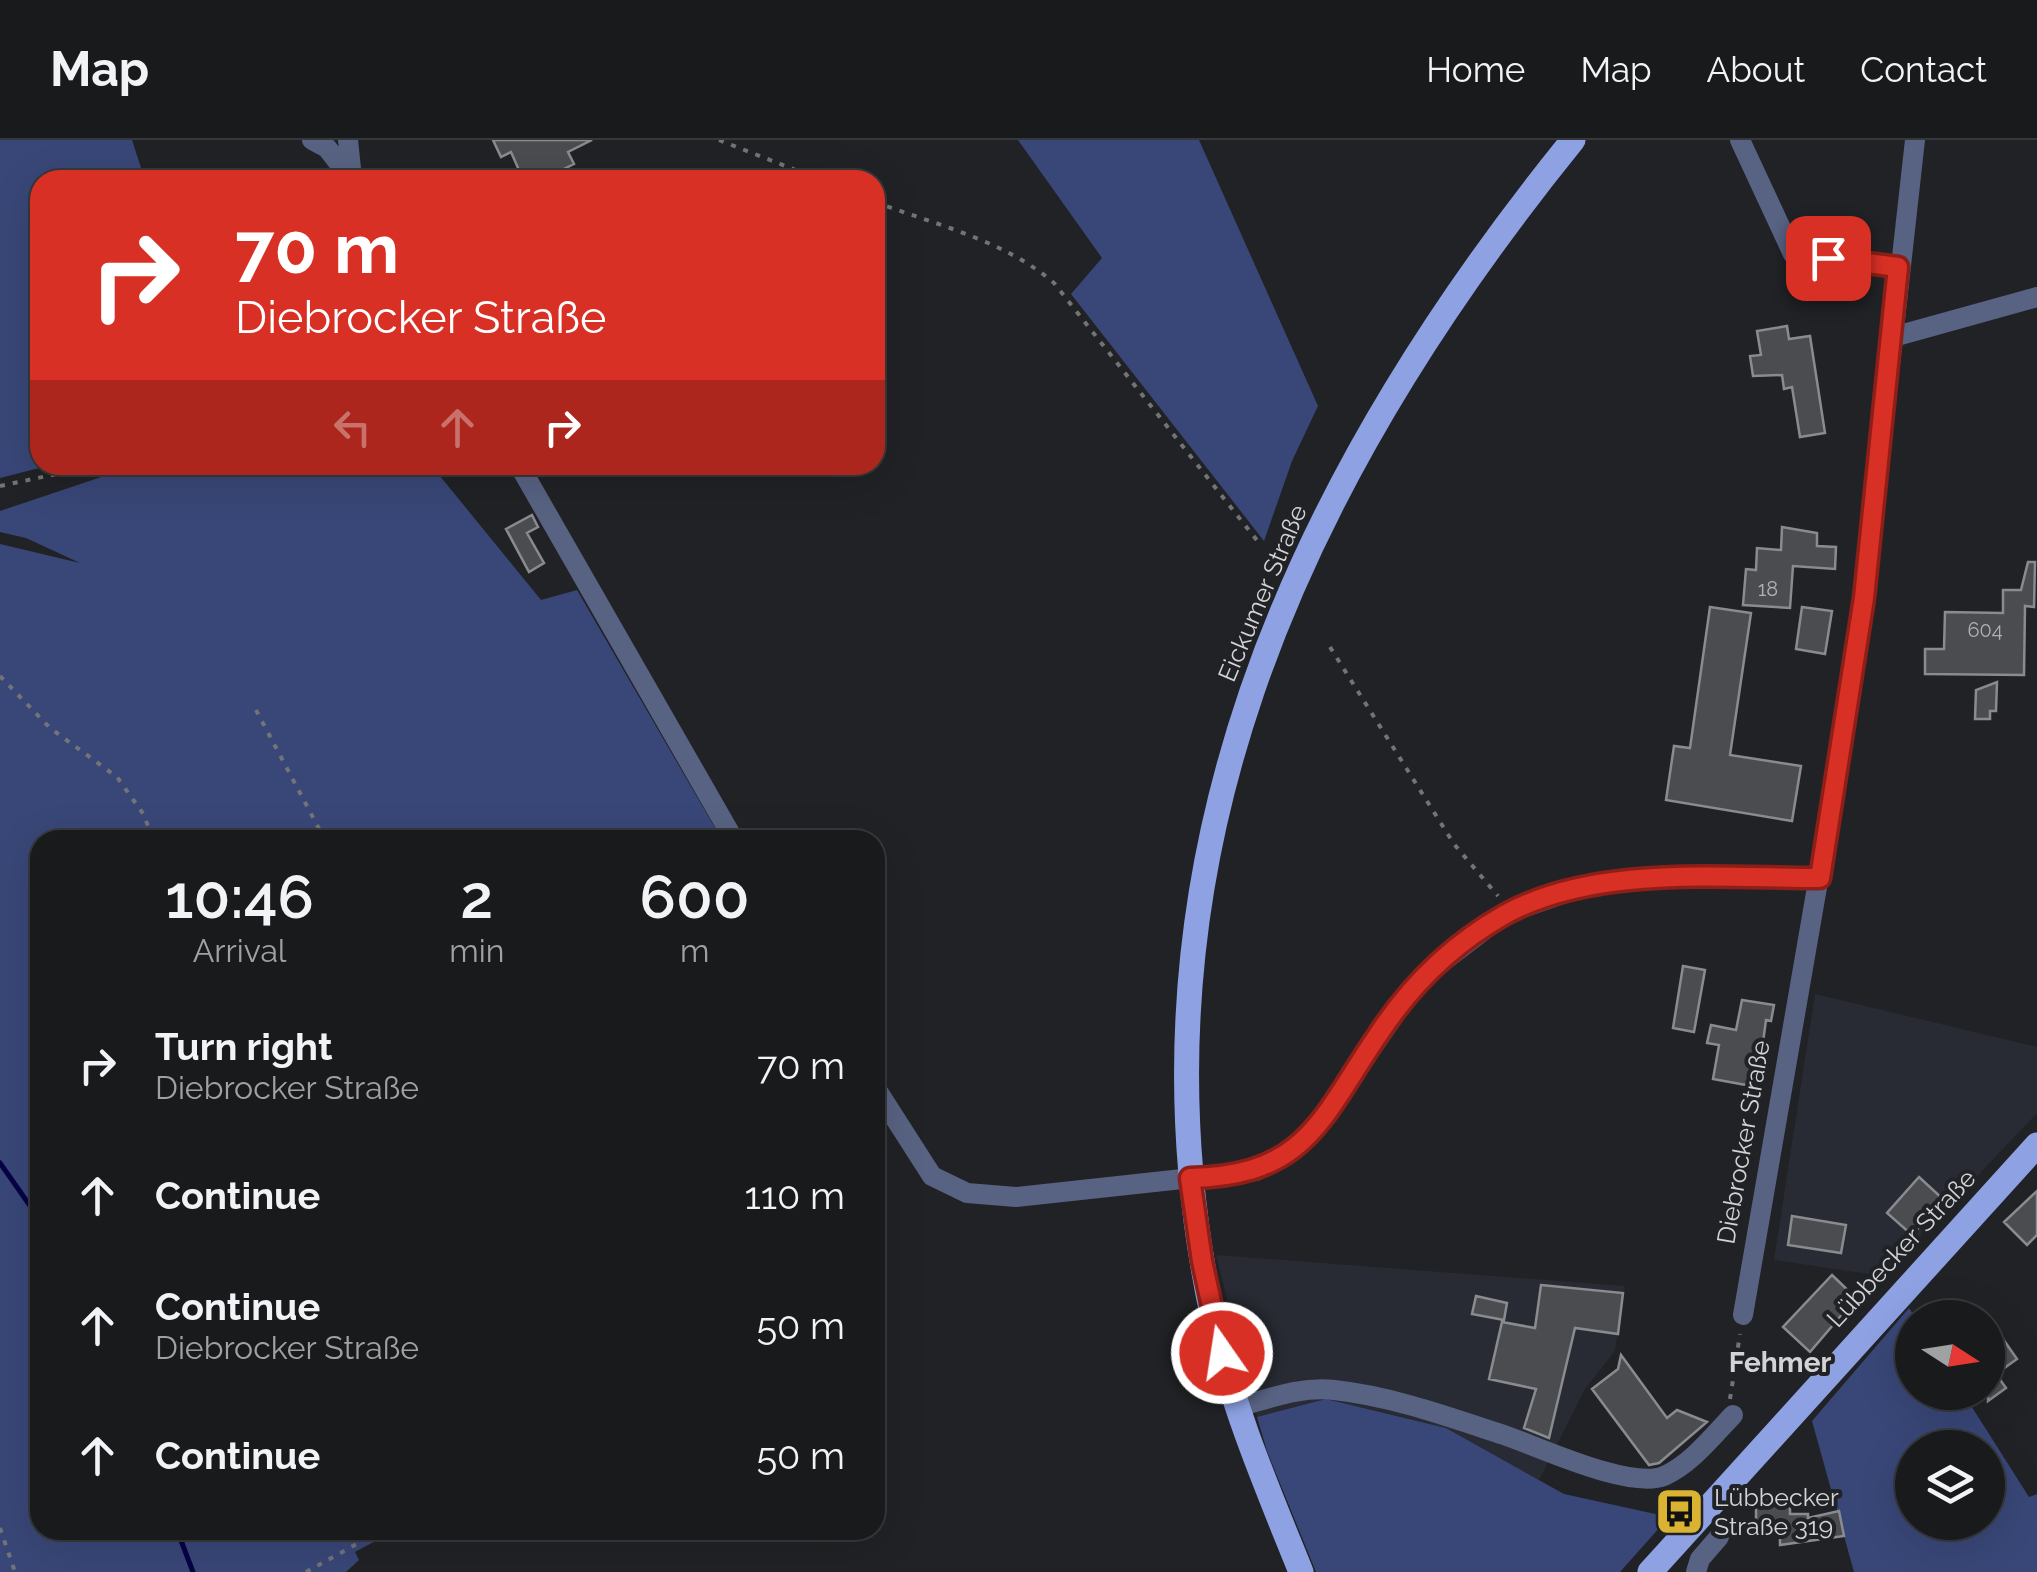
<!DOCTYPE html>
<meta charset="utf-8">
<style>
:root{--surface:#191a1c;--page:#262729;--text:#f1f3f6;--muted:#9fa1a3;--line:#37383b}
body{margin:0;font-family:Raleway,sans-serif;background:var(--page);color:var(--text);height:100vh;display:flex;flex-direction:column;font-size:38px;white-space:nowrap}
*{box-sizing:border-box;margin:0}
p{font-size:32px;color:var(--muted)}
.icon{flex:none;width:55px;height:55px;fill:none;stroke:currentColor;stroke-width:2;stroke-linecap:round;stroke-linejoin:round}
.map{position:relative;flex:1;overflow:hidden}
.side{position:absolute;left:30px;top:690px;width:855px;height:710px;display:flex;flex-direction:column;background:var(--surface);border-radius:30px;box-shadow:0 10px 40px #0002,0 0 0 2px var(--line)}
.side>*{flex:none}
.hud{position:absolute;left:30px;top:30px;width:855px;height:305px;border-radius:30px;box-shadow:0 10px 40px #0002,0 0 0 2px var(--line);background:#d93025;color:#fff;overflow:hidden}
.needle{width:65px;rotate:102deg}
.buttons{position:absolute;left:1895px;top:1160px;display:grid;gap:20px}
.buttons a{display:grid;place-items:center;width:110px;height:110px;border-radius:50%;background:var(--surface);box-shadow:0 10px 40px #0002,0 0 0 2px var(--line);font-size:50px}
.pin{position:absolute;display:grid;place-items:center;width:85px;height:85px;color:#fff;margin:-42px;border-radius:20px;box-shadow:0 5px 15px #0006}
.me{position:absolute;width:110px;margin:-55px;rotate:347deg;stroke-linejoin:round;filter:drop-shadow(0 0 8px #0008)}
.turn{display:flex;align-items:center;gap:35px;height:210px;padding:0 40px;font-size:45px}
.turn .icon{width:130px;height:130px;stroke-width:2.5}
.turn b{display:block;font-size:70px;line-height:85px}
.lanes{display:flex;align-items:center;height:95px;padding:0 40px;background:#0003;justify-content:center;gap:50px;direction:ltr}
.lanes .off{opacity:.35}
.eta{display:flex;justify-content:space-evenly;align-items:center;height:170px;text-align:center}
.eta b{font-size:60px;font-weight:600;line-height:70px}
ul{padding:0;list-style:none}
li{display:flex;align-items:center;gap:30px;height:130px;padding:0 40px}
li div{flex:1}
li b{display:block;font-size:38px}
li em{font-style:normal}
header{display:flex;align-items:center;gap:60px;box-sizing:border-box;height:140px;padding:0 50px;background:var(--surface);border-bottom:2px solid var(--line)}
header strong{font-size:48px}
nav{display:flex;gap:55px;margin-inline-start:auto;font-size:35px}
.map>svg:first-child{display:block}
</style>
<header>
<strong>Map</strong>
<nav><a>Home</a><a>Map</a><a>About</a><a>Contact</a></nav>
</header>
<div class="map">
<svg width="2037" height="1432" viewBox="0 0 2037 1432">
<rect width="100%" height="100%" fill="#212225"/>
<path fill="#282b33" d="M 1815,854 L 2037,907 L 2037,973 L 1882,1136 L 1774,1120 Z
M 1216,1115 L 1625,1146 L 1615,1211 L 1585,1249 L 1539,1340 L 1446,1288 L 1326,1259 L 1257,1277 Z"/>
<path fill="#394778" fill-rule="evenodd" d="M 0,0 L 132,0 L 145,40 L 40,40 L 40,325 L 51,325 L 0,338 Z
M 1018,0 L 1199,0 L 1318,266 L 1292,321 L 1264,401 L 1071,154 L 1102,118 Z
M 137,325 L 431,325 L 541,460 L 577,450 L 722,700 L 40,700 L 40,1390 L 396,1390 L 355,1412 L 359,1420 L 346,1432 L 0,1432 L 0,404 L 80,423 L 26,398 L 0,392 L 0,371 Z
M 1909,1168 L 1915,1177 L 1912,1252 L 1963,1253 L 2029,1357 L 2037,1354 L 2037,1432 L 1854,1432 L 1812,1281 ZM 1912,1308 L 1988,1308 L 1988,1382 L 1912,1382 Z
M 1326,1259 L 1446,1288 L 1564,1354 L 1669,1377 L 1620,1432 L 1316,1432 L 1267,1311 L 1257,1277 Z"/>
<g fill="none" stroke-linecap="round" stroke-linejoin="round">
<path stroke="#070246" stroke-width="5" d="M 0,1023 L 40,1080
M 177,1390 L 193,1432"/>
</g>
<path fill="#4b4c4f" stroke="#8a8b8f" stroke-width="2.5" d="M 493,0 L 592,0 L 568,12 L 574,24 L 541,40 L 536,30 L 522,37 L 511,12 L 501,17 Z
M 1787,186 L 1789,199 L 1810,196 L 1825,293 L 1800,297 L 1792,247 L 1784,249 L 1782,235 L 1753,236 L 1750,216 L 1761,215 L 1757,191 Z
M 532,375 L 538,387 L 527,393 L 544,423 L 529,432 L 506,389 Z
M 1782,387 L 1817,393 L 1817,406 L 1836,407 L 1835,429 L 1793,426 L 1790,468 L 1743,465 L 1746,429 L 1756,430 L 1757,408 L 1781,410 Z
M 2028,422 L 2035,422 L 2034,467 L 2025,466 L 2024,535 L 1925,534 L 1925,509 L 1944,509 L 1945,472 L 2003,473 L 2003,450 L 2021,450 Z
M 1710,467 L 1751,473 L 1730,615 L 1801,626 L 1792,681 L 1666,660 L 1674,606 L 1690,608 Z
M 1802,467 L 1832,471 L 1825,514 L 1796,509 Z
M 1997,542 L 1996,571 L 1990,571 L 1990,579 L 1975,579 L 1976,550 Z
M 1683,826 L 1705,830 L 1694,892 L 1673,888 Z
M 1742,860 L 1774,865 L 1771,881 L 1766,880 L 1757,947 L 1713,939 L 1719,905 L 1707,903 L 1711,885 L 1736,890 Z
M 1919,1037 L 1944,1060 L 1912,1095 L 1887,1073 Z
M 2037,1051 L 2037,1095 L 2027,1105 L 2004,1082 Z
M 1792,1076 L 1846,1085 L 1841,1113 L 1788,1105 Z
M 1832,1135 L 1856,1158 L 1810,1212 L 1783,1187 Z
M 1541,1145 L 1623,1153 L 1618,1194 L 1575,1188 L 1549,1298 L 1524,1288 L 1536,1249 L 1489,1239 L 1502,1182 L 1535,1188 Z
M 1476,1156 L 1507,1163 L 1504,1180 L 1472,1174 Z
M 1996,1189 L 2017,1219 L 1996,1234 L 2006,1248 L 1988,1261 L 1988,1195 Z
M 1621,1215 L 1667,1278 L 1677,1270 L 1707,1282 L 1659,1323 L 1649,1325 L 1592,1249 L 1618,1229 Z
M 1781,1354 L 1790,1356 L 1790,1374 L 1808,1374 L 1808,1378 L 1839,1371 L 1844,1396 L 1780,1405 L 1780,1387 L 1756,1387 L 1756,1355 Z"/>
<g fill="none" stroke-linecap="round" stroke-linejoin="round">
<path stroke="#737477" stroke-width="4" stroke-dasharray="5 8" stroke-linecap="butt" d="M 719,0 L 821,40
M 875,62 C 934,84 1006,101 1054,143 L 1259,403
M 0,346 L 99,325
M 1330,507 L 1454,704 L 1498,756
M 0,536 L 50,588 L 117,637 L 144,675 L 153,700
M 256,570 L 325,700
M 1730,1259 L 1740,1194
M 0,1388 L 15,1432
M 306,1432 L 382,1390"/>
<path stroke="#586282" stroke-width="20" d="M 312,0 L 327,8 L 352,40
M 348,0 L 352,38
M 1740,0 L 1793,114 L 1898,127
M 1893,197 L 2037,157
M 519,325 L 734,700
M 875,947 L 932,1036 L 967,1053 L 1016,1057 L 1256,1031 L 1292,1011 L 1317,987 L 1419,840 L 1505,774 L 1574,750 L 1636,739 L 1820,738
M 1743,1175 L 1848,568 L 1864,458 L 1915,0
M 1237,1267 C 1268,1259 1301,1246 1334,1250 C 1391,1256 1449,1277 1504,1295 C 1539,1307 1630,1350 1664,1336 C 1691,1324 1713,1296 1733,1275
M 1696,1432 L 1700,1419 L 1719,1397"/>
<path stroke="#8da1e3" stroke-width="25" d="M 1301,1432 C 1268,1350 1233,1269 1214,1183 C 1115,734 1294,344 1573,0
M 1650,1432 L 2037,1005"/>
</g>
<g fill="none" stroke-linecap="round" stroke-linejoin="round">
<defs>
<path id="route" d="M 1222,1213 L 1202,1121 L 1190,1038 C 1307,1036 1321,978 1378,895 C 1410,846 1453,804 1504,775 C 1594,725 1721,738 1820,738 L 1864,458 L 1898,127 L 1828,118"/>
</defs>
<use href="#route" stroke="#8d1f18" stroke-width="25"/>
<use href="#route" stroke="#d93025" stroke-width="18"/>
</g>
<defs>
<symbol id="bus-square" viewBox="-11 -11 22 22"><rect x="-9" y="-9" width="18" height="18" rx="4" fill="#dab333" stroke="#212225"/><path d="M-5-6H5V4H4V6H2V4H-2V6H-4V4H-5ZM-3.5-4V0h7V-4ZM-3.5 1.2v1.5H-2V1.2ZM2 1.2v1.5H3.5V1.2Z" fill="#111"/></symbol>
</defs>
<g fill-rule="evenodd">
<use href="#bus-square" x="1652" y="1344" width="55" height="55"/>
</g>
<g text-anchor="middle" stroke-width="8" stroke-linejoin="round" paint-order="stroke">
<g font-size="20" fill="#b0b1b4">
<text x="1768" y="456">18</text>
<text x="1985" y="497">604</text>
</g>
<g font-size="25" fill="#d2d3d5" stroke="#212225">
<text transform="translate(1262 453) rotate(-67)" y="9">Eickumer Straße</text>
<text transform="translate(1743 1002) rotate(-80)" y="9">Diebrocker Straße</text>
<text transform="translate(1901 1108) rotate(-47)" y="9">Lübbecker Straße</text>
</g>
<g font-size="25" fill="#d2d3d5" stroke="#212225" text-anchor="start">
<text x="1714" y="1366">Lübbecker<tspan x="1714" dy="29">Straße 319</tspan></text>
</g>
<g font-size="28" font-weight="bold" fill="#d2d3d5" stroke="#212225">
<text x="1780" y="1232">Fehmer</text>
</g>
</g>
</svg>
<div class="buttons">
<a><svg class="needle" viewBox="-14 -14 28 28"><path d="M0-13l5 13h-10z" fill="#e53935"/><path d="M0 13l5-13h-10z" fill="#9fa1a3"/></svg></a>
<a><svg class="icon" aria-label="layers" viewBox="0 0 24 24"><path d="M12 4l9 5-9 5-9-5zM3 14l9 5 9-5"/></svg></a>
</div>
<div class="pin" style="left:1828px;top:118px;background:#d93025"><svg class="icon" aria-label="arrive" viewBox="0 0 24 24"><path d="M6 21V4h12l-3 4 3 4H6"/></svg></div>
<svg class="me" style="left:1222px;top:1213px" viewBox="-20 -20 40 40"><circle r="17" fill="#d93025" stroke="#fff" stroke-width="3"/><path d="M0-11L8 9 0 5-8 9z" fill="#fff"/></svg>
<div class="hud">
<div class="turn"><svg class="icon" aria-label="right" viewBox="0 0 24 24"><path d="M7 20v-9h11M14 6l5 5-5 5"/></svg><div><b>70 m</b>Diebrocker Straße</div></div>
<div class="lanes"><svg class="icon off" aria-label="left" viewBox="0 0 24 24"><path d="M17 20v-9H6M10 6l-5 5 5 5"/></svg><svg class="icon off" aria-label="ahead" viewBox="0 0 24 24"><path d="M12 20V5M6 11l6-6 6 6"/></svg><svg class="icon" aria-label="right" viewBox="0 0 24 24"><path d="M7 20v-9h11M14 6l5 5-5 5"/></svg></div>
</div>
<section class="side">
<div class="eta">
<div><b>10:46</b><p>Arrival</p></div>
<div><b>2</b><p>min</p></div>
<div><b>600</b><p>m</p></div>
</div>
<ul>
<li><svg class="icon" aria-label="right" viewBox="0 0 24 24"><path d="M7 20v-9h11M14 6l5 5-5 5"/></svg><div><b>Turn right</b><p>Diebrocker Straße</p></div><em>70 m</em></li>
<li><svg class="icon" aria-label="ahead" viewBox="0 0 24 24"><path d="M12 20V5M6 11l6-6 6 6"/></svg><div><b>Continue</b></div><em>110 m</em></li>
<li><svg class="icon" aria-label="ahead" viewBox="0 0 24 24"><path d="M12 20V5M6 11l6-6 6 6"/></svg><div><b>Continue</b><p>Diebrocker Straße</p></div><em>50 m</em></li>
<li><svg class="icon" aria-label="ahead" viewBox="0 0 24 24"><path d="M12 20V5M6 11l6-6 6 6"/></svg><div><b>Continue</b></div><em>50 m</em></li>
</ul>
</section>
</div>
